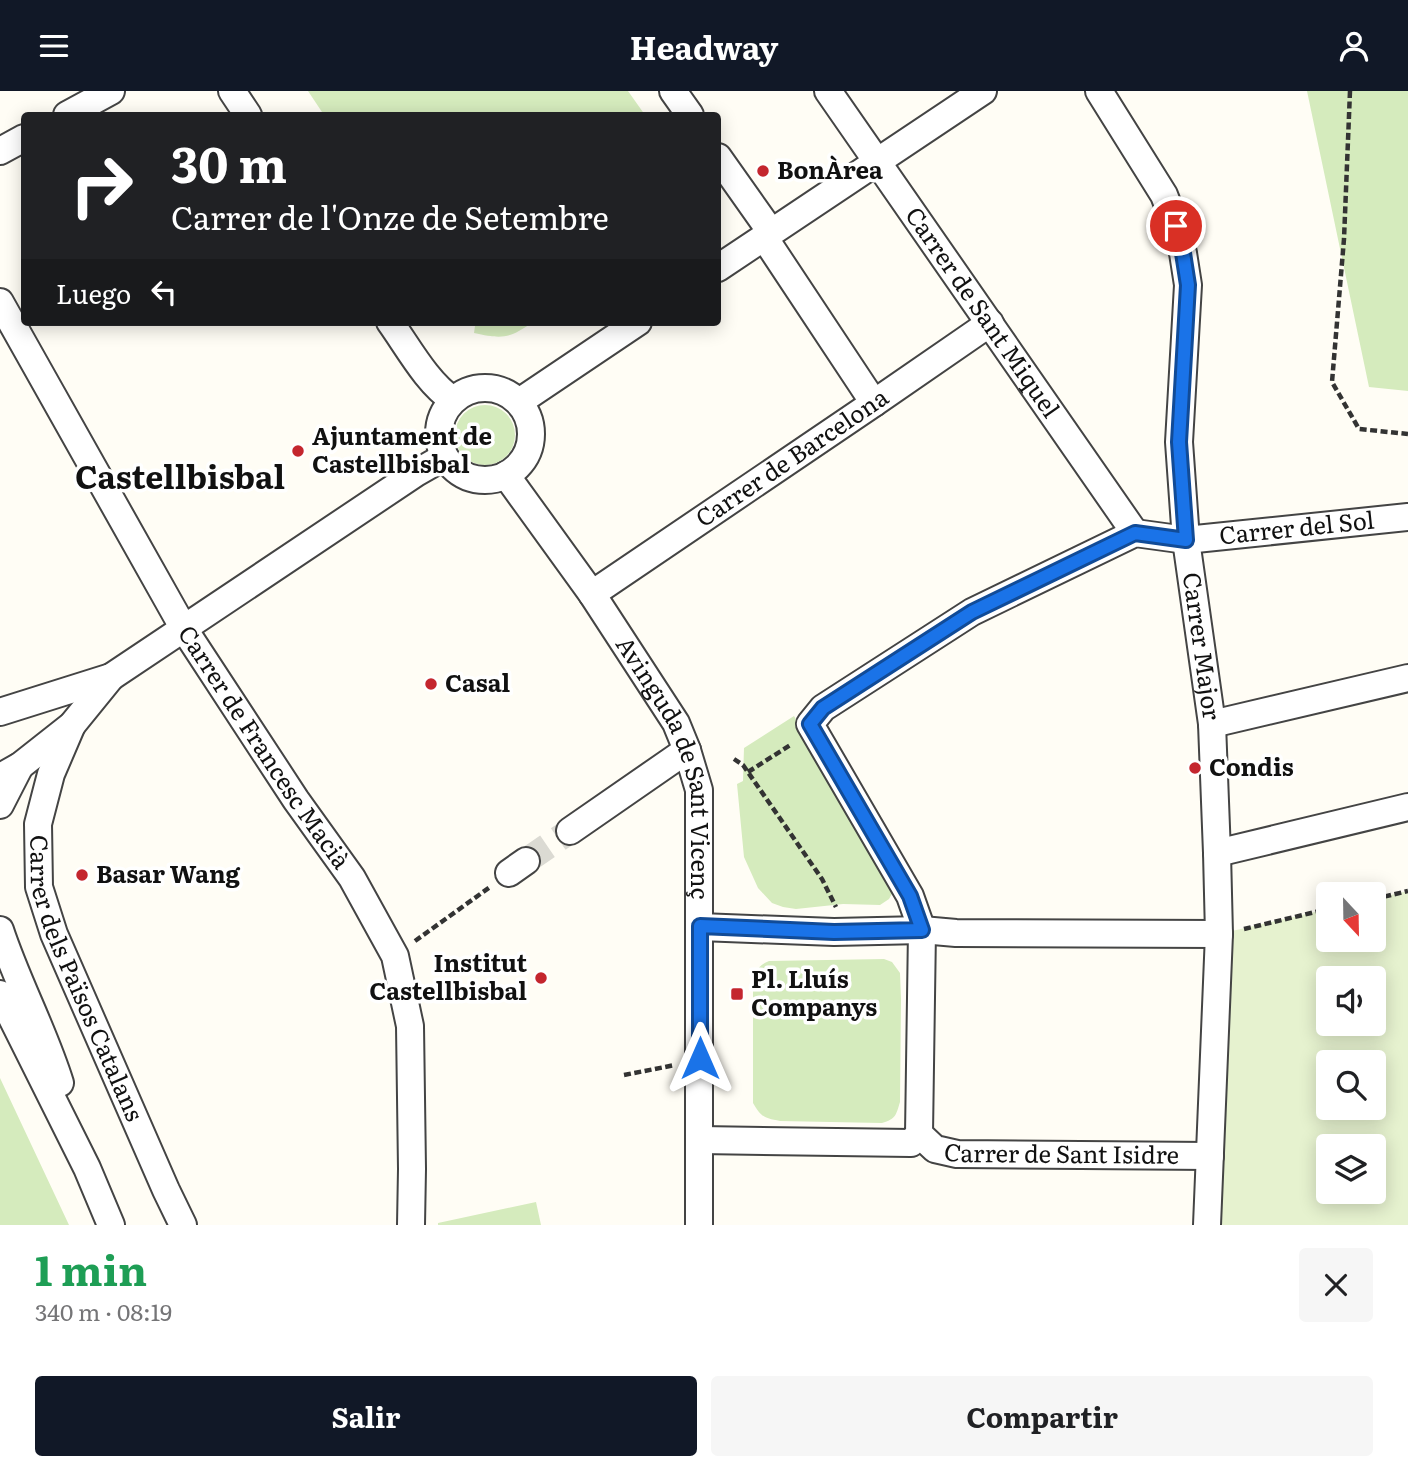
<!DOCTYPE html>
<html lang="es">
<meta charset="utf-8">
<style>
:root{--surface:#fff;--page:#f6f6f6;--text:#202124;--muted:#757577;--accent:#111827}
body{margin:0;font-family:Literata,serif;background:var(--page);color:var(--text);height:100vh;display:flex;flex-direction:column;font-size:26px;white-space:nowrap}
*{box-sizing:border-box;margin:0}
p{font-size:23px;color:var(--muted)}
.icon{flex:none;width:38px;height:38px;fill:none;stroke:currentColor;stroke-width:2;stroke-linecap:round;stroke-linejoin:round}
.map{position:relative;height:1134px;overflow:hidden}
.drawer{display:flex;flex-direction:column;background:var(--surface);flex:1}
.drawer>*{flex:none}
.top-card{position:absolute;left:21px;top:21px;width:700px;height:214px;border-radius:7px;box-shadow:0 4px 18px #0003;background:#202124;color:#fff;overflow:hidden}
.needle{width:46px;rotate:158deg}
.tools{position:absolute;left:1316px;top:791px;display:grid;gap:14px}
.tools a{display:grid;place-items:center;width:70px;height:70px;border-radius:7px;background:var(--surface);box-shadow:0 4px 18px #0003;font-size:35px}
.pin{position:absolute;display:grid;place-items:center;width:60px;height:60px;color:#fff;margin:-30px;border:4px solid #fff;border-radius:50%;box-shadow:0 2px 7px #0007}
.me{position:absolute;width:77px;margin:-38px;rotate:0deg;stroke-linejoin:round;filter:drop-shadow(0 0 5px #0008)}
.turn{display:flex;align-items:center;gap:24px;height:147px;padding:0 35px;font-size:32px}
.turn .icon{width:91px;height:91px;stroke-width:2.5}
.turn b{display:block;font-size:49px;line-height:60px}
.then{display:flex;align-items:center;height:66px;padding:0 35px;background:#0003;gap:14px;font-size:26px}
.round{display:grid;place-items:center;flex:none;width:74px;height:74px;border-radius:7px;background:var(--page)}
.head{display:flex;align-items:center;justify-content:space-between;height:119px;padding:0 35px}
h1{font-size:42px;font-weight:700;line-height:52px;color:#1e9e55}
.primary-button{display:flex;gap:14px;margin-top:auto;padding:14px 35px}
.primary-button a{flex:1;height:80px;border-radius:7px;background:var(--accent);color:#fff;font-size:28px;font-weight:700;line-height:80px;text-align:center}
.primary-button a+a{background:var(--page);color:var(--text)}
header{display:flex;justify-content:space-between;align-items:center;height:91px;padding:0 35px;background:var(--accent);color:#fff;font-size:32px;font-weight:700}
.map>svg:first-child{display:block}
</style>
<header><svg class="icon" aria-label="menu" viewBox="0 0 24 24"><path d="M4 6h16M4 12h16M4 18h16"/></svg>Headway<svg class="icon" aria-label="person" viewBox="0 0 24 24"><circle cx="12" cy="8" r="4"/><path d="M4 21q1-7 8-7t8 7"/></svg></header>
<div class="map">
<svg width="1408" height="1134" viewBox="0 0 1408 1134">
<rect width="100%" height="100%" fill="#fffdf5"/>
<path fill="#d5ebbd" d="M 308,0 L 628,0 L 645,24 L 324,24 Z
M 1307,0 L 1408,0 L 1408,300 L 1369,296 Z
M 470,231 L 533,231 C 509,248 502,248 474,242 L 475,235 Z
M455 344a30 30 0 1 1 60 0a30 30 0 1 1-60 0Z
M 794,625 L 892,796 L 893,801 L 889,808 L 880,814 L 843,813 L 796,818 L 783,816 L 772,812 L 758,797 L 744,766 L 737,693 L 743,690 L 744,657 Z
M 884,868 L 892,871 L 900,882 L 901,908 L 900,1011 C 896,1024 896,1028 882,1032 L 780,1030 C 764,1027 761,1026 753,1012 L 753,890 C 755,880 759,874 769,870 Z
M 0,987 L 69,1134 L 0,1134 Z
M 536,1111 L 541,1134 L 438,1134 L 438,1132 Z"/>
<path fill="#e6f2cf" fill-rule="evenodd" d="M 1408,800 L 1408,1134 L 1207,1134 L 1219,843 L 1328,818 L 1328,849 L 1374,849 L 1374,808 ZM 1328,887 L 1374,887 L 1374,933 L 1328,933 ZM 1328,971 L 1374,971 L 1374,1017 L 1328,1017 ZM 1328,1055 L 1374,1055 L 1374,1101 L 1328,1101 Z"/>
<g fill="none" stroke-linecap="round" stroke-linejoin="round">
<path stroke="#dbdad3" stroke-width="26" stroke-dasharray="26 13" stroke-linecap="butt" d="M 526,770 L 570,740"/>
<defs>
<g id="minor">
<path d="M 232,0 L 248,24"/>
<path d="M 673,0 L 690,24"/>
<path id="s1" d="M 828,0 L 1135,442"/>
<path id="s2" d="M 1099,0 L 1164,104 L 1176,135 L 1183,162 L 1188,194 L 1179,351 L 1186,449 L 1212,633 L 1217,762 L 1219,843 L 1207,1134"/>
<path d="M 67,24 L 111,0"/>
<path d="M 0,60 L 24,47"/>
<path d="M 718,66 L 771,141"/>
<path d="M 764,146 L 874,312"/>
<path d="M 718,177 L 983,0"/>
<path id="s3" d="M 0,211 L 184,538 L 296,709 L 352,787 L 395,865 L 410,935 L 412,1078 L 411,1134"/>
<path d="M 390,231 C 408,256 427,292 453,309"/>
<circle cx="485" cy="343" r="46"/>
<path d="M 519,311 L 638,231"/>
<path id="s4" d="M 506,384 L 592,503 L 676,632 L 687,659 L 699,699 L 699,1134"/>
<path id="s5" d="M 592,503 L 874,312 L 990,232"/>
<path d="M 0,621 L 111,586 L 416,382 L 444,366"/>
<path d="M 1212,633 L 1408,587"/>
<path id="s6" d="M 72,634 L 51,683 L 38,733 L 39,796 L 54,843 L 166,1099 L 183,1134"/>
<path d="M 0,686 L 20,675 L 72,634 L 111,586"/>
<path d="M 0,714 L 20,675"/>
<path d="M 570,740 L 687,659"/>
<path d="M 1217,762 L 1408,716"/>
<path d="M 509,782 L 526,770"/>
<path d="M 700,836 L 834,841 L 922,839 L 956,842 L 1219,843"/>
<path d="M 0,839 C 17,891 44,940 60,992"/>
<path d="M 0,903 L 87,1077 L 111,1134"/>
<path id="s7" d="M 919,1043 L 935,1058 L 957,1063 L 1210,1065"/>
<path id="s8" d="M 700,1049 L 911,1052 L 919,1043 L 922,839 L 910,805 L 810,633 L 823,617 L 972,521 L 1135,442 L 1186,449 L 1408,426"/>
</g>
</defs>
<use href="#minor" stroke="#444" stroke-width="30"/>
<path stroke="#333" stroke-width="4.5" stroke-dasharray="7 3.5" stroke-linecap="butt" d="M 1350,0 L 1344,148 L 1332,291 L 1359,338 L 1408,343
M 734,668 L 743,674 L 822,788 L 836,816
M 748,681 L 792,653
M 1374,808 L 1408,800
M 1244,838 L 1328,818
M 415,850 L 490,796
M 624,984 L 675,974"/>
<use href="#minor" stroke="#fff" stroke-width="26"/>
</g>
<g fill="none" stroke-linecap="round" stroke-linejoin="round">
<defs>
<path id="route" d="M 700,967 L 700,835 L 834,841 L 922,839 L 910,805 L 810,633 L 823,617 L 972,521 L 1135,442 L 1186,449 L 1179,351 L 1188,194 L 1183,162 L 1176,135"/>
</defs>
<use href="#route" stroke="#114b97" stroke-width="18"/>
<use href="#route" stroke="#1a73e8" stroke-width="12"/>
</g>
<g fill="#c4262e" stroke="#fff" stroke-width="2.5">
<circle cx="763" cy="80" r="7"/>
<circle cx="298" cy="360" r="7"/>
<circle cx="431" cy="593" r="7"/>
<circle cx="1195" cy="677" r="7"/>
<circle cx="82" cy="784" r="7"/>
<circle cx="541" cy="887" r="7"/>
<rect x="730" y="896" width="14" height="14" rx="3.5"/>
</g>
<g text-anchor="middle" stroke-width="7" stroke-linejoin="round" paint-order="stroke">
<g font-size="24" font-weight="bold" fill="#111" stroke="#fff" text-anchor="start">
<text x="777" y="88">BonÀrea</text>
<text x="312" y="354">Ajuntament de<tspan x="312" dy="28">Castellbisbal</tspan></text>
<text x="445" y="601">Casal</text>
<text x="1209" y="685">Condis</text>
<text x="96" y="792">Basar Wang</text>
<text x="527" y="881" text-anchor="end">Institut<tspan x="527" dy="28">Castellbisbal</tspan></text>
<text x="751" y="897">Pl. Lluís<tspan x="751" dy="28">Companys</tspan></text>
</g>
<g font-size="24" fill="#111" stroke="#fff">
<text dy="8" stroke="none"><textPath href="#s1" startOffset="270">Carrer de Sant Miquel</textPath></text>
<text dy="8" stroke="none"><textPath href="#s5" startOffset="242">Carrer de Barcelona</textPath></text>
<text dy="8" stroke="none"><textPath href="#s8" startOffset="1204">Carrer del Sol</textPath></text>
<text dy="8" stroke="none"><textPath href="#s2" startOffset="579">Carrer Major</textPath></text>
<text dy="8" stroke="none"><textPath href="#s3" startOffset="518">Carrer de Francesc Macià</textPath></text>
<text dy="8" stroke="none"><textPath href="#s4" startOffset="341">Avinguda de Sant Vicenç</textPath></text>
<text dy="8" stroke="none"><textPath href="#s6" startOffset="268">Carrer dels Països Catalans</textPath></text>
<text dy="8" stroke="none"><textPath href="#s7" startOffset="149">Carrer de Sant Isidre</textPath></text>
</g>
<g font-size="32" font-weight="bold" fill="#111" stroke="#fff">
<text x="180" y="398">Castellbisbal</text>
</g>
</g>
</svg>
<div class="tools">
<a><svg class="needle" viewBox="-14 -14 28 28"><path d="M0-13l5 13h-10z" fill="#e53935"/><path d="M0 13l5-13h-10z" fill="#757577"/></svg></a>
<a><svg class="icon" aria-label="sound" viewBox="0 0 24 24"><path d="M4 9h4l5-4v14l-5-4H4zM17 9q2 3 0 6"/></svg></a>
<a><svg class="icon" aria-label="search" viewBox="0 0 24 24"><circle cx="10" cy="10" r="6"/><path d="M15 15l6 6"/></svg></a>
<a><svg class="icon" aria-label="layers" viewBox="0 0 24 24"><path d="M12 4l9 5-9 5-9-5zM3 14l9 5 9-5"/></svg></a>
</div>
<div class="pin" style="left:1176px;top:135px;background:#d93025"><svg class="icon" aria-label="arrive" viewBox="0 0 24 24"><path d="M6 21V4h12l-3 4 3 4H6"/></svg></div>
<svg class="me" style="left:700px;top:967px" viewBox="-20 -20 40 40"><path d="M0-17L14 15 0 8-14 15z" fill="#1a73e8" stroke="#fff" stroke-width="4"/></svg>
<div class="top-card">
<div class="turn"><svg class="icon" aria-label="right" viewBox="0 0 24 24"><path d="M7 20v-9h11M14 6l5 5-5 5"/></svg><div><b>30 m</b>Carrer de l'Onze de Setembre</div></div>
<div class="then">Luego<svg class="icon" aria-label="left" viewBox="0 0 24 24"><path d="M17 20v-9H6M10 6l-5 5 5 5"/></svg></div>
</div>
</div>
<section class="drawer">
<div class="head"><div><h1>1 min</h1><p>340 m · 08:19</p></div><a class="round"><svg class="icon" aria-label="close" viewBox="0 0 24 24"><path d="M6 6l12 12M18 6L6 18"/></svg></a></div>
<div class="primary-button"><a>Salir</a><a>Compartir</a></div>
</section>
